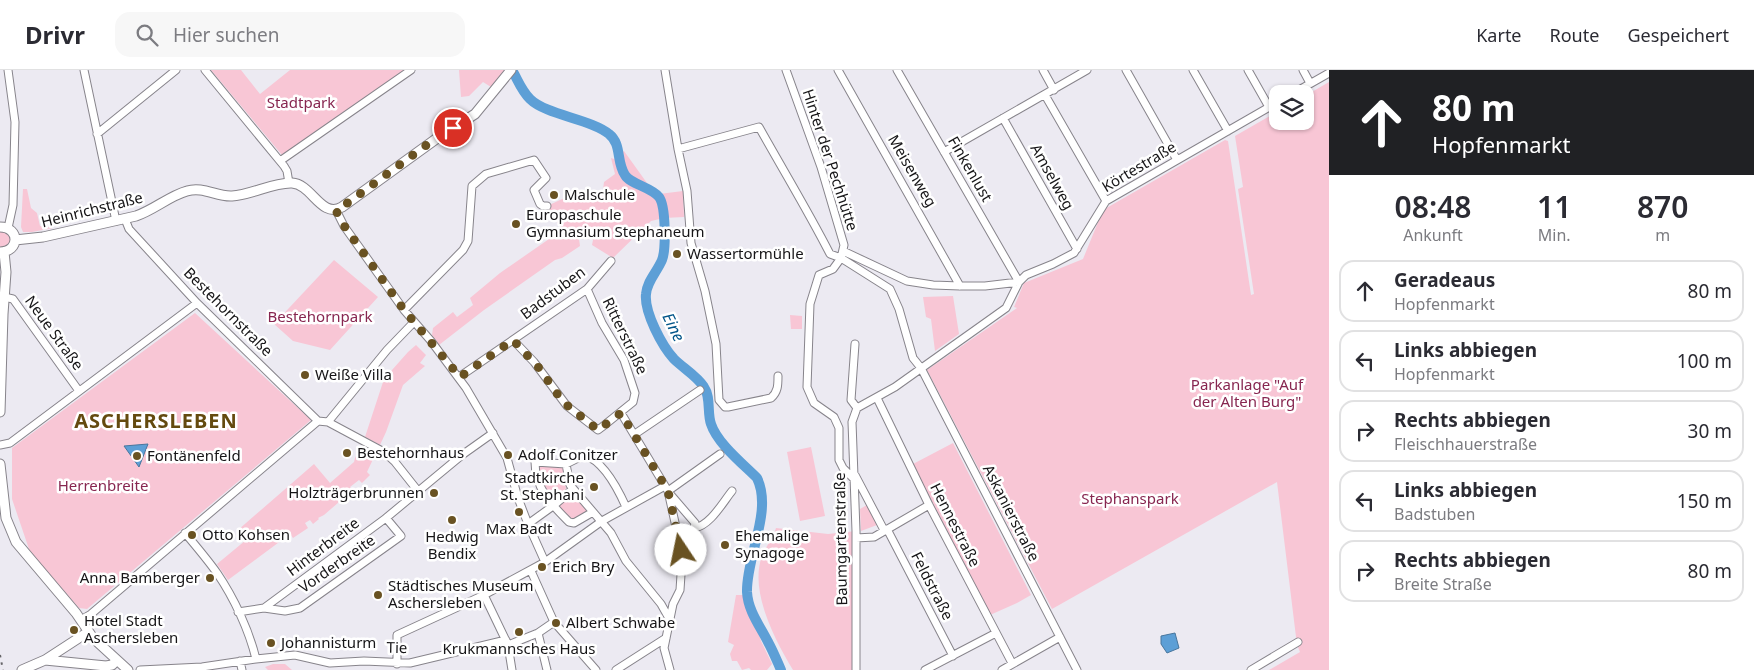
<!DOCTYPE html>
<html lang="de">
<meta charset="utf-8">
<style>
:root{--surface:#fff;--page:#f7f7f7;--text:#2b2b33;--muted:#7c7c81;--line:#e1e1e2}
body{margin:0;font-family:"Noto Sans",sans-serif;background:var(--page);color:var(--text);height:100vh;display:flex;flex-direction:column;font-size:19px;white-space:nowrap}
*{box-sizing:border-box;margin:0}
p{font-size:16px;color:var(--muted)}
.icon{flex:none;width:28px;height:28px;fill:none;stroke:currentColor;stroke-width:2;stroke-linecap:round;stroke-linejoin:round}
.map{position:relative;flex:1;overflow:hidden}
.drawer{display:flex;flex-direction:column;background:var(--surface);width:425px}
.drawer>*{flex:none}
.top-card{background:#202124;color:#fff;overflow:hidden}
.tools{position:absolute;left:1269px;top:15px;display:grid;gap:10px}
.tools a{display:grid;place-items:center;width:45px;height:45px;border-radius:10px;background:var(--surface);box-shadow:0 1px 4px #0004;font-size:25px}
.pin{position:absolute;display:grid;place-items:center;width:42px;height:42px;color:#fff;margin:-21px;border:2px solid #fff;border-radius:50%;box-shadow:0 1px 5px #0007}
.me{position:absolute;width:55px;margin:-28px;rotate:349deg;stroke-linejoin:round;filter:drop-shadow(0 0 4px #0008)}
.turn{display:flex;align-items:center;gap:18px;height:105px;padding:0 20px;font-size:22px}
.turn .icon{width:65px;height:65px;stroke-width:2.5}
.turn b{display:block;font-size:35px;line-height:42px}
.eta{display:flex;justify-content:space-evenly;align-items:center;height:85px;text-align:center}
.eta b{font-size:30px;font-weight:600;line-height:35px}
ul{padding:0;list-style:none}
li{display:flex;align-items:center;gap:15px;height:62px;margin:0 10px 8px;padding:0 10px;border:2px solid var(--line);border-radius:15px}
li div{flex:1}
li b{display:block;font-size:19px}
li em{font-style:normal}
header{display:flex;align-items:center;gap:30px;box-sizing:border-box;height:70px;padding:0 25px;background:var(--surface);border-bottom:1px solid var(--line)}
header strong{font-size:24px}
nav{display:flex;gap:28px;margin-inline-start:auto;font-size:18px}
.search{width:350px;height:45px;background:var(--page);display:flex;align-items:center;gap:12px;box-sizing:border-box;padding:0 18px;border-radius:15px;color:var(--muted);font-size:19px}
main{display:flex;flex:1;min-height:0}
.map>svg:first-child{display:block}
</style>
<header>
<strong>Drivr</strong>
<div class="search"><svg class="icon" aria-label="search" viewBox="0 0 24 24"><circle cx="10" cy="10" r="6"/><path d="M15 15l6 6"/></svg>Hier suchen</div>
<nav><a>Karte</a><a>Route</a><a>Gespeichert</a></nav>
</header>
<main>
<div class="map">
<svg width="1329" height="600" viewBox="0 0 1329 600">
<rect width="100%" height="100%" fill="#eceaf2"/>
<path fill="#f8c6d5" d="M 211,0 L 241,0 L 260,24 L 290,0 L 404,0 L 282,85 Z
M 459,0 L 505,0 L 491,17 L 483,12 L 469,26 L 461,27 Z
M 1329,12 L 1329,600 L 1269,600 L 1300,582 L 1297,575 L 1277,412 L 1052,539 L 927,300 L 1017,238 L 1014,237 L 1024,213 L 1083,189 L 1103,140 L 1225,70 L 1228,71 L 1251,225 L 1254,224 L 1238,119 L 1243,117 L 1235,66 L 1277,42 L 1278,51 L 1305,51 L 1305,26 Z
M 624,81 L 652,120 L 659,124 L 683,121 L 684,147 L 664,148 L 651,151 L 613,188 L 592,175 L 593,170 L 590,165 L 583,164 L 579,169 L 580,176 L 562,188 L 555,190 L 484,240 L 439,275 L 432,265 L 433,258 L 453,242 L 457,247 L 473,235 L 470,228 L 500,203 L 562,160 L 547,136 L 573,124 L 600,124 L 603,120 L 604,112 L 615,104 L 611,88 L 614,89 Z
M 23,119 L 27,119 L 31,138 L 37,143 L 40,156 L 53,158 L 32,162 L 23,162 L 21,157 Z
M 3,161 L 10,166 L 10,173 L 7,177 L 0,178 L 0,162 Z
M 334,190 L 378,227 L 330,280 L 293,271 L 274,254 Z
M 953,226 L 959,264 L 935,281 L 931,249 L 926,247 L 923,227 Z
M 195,243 L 311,350 L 87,539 L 79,538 L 30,482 L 12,429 L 12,378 Z
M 790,245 L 802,246 L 802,259 L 791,259 Z
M 416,275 L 426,285 L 420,293 L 425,296 L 403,315 L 386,362 L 380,375 L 365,367 L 384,309 L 408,282 Z
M 953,373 L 1031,525 L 1017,533 L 990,545 L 913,394 Z
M 361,377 L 375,385 L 367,402 L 370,405 L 362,413 L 359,410 L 350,417 L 355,423 L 344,431 L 341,428 L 338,430 L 339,432 L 324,445 L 318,448 L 319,449 L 313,454 L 310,450 L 305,453 L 308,458 L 293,468 L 290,464 L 228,510 L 217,494 L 246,470 L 238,460 L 314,394 L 330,413 L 354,392 L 355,388 Z
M 811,377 L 825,446 L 800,451 L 787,382 Z
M 537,394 L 562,396 L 565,404 L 566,421 L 553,433 L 540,414 Z
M 570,426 L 578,426 L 590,440 L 574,452 L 557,437 L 558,435 Z
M 867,435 L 877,455 L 861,461 L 860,439 Z
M 776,458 L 828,464 L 856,461 L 856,600 L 793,600 C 775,570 749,521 762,486 C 766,476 773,468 776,458 Z
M 736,525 L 747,525 L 761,571 L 772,594 L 767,600 L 751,600 L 749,598 L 742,600 L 737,591 L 732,591 L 730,584 L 734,575 L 728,572 Z
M 273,594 L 285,594 L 292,600 L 268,600 L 265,597 Z"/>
<path fill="#5d9fd6" stroke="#48769d" d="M 148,374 L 139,397 L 124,376 Z
M 1175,563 L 1179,578 L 1167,583 L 1161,574 L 1161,566 Z"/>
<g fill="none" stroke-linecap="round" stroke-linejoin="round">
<path stroke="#5d9fd6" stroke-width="10" d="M 512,0 C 518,10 521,20 530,29 C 546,45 591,49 609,64 C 622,74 616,92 625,105 C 630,114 651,117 659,127 C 666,136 666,180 662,190 C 657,202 647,211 646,224 C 644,242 662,276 674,289 C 683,298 697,306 704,317 C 711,327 707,343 711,354 C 717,373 743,394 757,408 C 773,441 746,487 747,522 C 748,541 760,556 768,572 C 773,581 777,591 781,600"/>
<defs>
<path id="minor" d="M 84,0 L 116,151
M 205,0 L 284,96 L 287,101 L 289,113
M 665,0 L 678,79 L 687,121 L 691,173 L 705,221 L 716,274 L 719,330 L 725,337 L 728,337 L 771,328 C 778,322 778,315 778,306
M 786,0 L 821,97 L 844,175 L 841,188 L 833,199 L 819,205 L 810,234 L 807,317 L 814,333 L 834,347 L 839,358 L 839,390 L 843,398 L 854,409
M 838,0 L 960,216
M 1043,0 L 1054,20
M 1126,0 L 1177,90
M 1193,0 L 1228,61
M 1248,0 L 1269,37
M 1303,0 L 1310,13
M 1292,24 L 1329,3
M 1045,25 L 1106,131
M 1003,48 L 1077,179
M 97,64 L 176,0
M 678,79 L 759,57 C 783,100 808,141 830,184 L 841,188 L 890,219 L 899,239 L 913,288 L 921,298 L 940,335 L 1077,600
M 944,82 L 1087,0
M 280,91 L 411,0
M 336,140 L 344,156 L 404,240 L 431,271 L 466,318 L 507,388 L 518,428 L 528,454 L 545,492
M 125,149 L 129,159 L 197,233 L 318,351
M 8,158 L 13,135 L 15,52 L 8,0
M 843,181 L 907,211 L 933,215 L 960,216 L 985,216 L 1019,212 L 897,0
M 4,227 L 13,229 L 79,321
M 404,240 L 463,180 L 468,171 L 472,116 L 486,104 L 534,90 L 546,108 L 534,120 L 540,134 L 543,136 L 547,136
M 513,270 L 534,292 L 567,336 L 598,360 L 602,357 L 633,332 L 635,323 L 624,290 L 602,253 L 587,219
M 855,274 L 851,330 L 857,338
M 459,307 L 587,219 L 611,191
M 877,328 L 929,435 L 1012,593
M 857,338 L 895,317 L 1006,238 L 1019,212 L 1026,205 L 1053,194 L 1074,183 L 1106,131 L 1278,32
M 621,343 L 668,421 L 680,475 L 682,489 L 680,520 L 673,534 L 664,578 L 670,600
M 318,351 L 328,352 L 384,382 L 395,392 L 418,421
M 328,352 L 387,280 L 414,252
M 635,364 L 700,320
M 0,375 L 10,373 L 197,233
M 566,394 L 584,385 C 604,391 618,419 626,437
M 855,405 L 884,460
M 668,421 L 720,384
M 670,424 L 695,453 L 694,458
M 593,442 L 574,453 L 569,452 C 552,435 535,419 535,392 L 566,394 L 570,415 L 611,463 L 626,491 L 661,534 L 670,550
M 528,454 L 553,436 L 573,419
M 694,458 C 710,456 723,432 732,421
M 887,459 L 953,586
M 185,463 C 196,476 207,489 217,503 C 234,528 249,560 256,589
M 856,468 L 874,467 L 929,435
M 678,470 L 688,464 L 694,458
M 531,501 L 554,552 L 596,600
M 484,525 L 508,575 L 512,600
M 264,538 L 285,541 L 300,538 L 401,466 L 386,448
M 238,542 L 264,538 L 386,448 L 462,385 L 493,363
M 81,550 L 91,544 L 318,351
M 538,563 L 547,600
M 508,575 L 538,563 L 554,552
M 240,591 L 242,600
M 397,594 L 397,565 L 484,525 L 545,492 L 602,451 L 665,416
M 140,600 L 202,597 L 256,589 L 295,585 L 330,593 L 364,591 L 410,593 L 506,570
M 616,600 L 666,568
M 856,600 L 856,461 L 852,352 L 857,338
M 925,600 L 996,563
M 1002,600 L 1060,567
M 1251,600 L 1298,572"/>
<path id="major" d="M 0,157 C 20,157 20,182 0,182
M 15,170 L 43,167 L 136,146 C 154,140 169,126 187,121 C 203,116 217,127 232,126 C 251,125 274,112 292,113 C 312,114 321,149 342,137 L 436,69 L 475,44 L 511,0
M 0,342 L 3,244 L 6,202 L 4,182
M 0,394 L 6,448 L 16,472 L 76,543 L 93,568 L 128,600
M 45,590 L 106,596 L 112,595 L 117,590
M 22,600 L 45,590 L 88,562"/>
</defs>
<use href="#minor" stroke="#87848b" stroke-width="9"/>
<use href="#major" stroke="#87848b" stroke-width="11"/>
<use href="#minor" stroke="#fff" stroke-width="7"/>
<use href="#major" stroke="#fff" stroke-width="9"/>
<path stroke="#666569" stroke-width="2" stroke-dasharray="2.5 5" stroke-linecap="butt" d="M 0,585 L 3,600"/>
</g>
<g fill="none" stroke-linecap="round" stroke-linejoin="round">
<path stroke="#695222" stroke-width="9" stroke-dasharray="0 16.2" d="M 453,58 L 428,74 L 342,137 L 336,140 L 340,150 L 404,240 L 460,307 L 513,270 L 539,298 L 563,332 L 598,360 L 621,343 L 668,421 L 681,480"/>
</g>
<g fill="#695222" stroke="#fff" stroke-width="2">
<circle cx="554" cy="125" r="5"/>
<circle cx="516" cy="154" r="5"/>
<circle cx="677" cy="184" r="5"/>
<circle cx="305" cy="305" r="5"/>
<circle cx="347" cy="383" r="5"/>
<circle cx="508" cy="385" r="5"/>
<circle cx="137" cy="386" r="5"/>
<circle cx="594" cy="417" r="5"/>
<circle cx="434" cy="423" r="5"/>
<circle cx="519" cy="442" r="5"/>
<circle cx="452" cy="450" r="5"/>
<circle cx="192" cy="465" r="5"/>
<circle cx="725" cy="475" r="5"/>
<circle cx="542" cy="497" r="5"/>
<circle cx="210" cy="508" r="5"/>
<circle cx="378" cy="525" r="5"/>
<circle cx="556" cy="553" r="5"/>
<circle cx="74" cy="560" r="5"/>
<circle cx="519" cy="562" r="5"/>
<circle cx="271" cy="573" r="5"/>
</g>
<g text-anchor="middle" stroke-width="5" stroke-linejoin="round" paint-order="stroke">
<g font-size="15" fill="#872650" stroke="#fff">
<text x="301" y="38">Stadtpark</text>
<text x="320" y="252">Bestehornpark</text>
<text x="1247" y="320">Parkanlage "Auf<tspan x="1247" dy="17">der Alten Burg"</tspan></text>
<text x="103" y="421">Herrenbreite</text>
<text x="1130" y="434">Stephanspark</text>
</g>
<g font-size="15" fill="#161517" stroke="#fff">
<text transform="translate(830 90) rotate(72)" y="5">Hinter der Pechhütte</text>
<text transform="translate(1139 97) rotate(-31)" y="5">Körtestraße</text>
<text transform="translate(970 99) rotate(60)" y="5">Finkenlust</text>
<text transform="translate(912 101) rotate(60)" y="5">Meisenweg</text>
<text transform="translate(1052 107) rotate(61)" y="5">Amselweg</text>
<text transform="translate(92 140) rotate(-14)" y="5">Heinrichstraße</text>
<text transform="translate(553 223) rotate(-37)" y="5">Badstuben</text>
<text transform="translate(228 242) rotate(45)" y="5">Bestehornstraße</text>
<text transform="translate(54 263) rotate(54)" y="5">Neue Straße</text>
<text transform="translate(625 266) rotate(64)" y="5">Ritterstraße</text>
<text transform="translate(1011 443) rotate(63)" y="5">Askanierstraße</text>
<text transform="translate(955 455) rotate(63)" y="5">Hennestraße</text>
<text transform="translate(841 469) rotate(-91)" y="5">Baumgartenstraße</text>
<text transform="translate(323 477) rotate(-37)" y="5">Hinterbreite</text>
<text transform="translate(337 494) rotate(-35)" y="5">Vorderbreite</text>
<text transform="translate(932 516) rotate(63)" y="5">Feldstraße</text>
<text transform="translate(397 578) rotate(1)" y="5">Tie</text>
</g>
<g font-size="15" fill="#161517" stroke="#fff" text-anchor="start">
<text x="564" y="130">Malschule</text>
<text x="526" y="150">Europaschule<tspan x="526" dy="17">Gymnasium Stephaneum</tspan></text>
<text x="687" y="189">Wassertormühle</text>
<text x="315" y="310">Weiße Villa</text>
<text x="357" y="388">Bestehornhaus</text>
<text x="518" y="390">Adolf Conitzer</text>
<text x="147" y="391">Fontänenfeld</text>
<text x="584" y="413" text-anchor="end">Stadtkirche<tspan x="584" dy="17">St. Stephani</tspan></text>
<text x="424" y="428" text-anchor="end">Holzträgerbrunnen</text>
<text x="519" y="464" text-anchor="middle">Max Badt</text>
<text x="202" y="470">Otto Kohsen</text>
<text x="735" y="471">Ehemalige<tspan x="735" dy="17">Synagoge</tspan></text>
<text x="452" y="472" text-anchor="middle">Hedwig<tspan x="452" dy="17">Bendix</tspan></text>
<text x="552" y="502">Erich Bry</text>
<text x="200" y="513" text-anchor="end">Anna Bamberger</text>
<text x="388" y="521">Städtisches Museum<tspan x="388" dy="17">Aschersleben</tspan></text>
<text x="84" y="556">Hotel Stadt<tspan x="84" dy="17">Aschersleben</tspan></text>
<text x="566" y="558">Albert Schwabe</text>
<text x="281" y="578">Johannisturm</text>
<text x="519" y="584" text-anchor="middle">Krukmannsches Haus</text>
</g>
<g font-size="16" font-style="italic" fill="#025589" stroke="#fff">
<text transform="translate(674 257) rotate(64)" y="6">Eine</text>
</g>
<g font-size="20" font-weight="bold" letter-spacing="1" fill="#644a0f" stroke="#fff">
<text x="156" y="358">ASCHERSLEBEN</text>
</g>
</g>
</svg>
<div class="tools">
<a><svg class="icon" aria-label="layers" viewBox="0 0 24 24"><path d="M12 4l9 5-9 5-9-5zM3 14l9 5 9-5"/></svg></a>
</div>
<div class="pin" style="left:453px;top:58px;background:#d93025"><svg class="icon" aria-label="arrive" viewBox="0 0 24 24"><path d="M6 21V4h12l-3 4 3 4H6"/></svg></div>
<svg class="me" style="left:681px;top:480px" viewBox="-20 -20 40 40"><circle r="19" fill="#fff"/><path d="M0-13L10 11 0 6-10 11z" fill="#695222"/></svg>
</div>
<section class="drawer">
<div class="top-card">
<div class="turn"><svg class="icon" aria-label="ahead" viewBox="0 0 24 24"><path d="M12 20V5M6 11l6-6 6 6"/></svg><div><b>80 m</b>Hopfenmarkt</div></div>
</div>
<div class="eta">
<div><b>08:48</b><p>Ankunft</p></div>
<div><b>11</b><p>Min.</p></div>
<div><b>870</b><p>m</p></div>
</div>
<ul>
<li><svg class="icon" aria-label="ahead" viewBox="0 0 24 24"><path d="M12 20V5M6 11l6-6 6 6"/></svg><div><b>Geradeaus</b><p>Hopfenmarkt</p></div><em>80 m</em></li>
<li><svg class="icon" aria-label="left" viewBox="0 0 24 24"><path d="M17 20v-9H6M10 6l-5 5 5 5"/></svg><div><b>Links abbiegen</b><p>Hopfenmarkt</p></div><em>100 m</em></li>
<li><svg class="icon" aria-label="right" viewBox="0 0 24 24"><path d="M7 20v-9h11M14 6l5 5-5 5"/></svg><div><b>Rechts abbiegen</b><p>Fleischhauerstraße</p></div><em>30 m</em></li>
<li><svg class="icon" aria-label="left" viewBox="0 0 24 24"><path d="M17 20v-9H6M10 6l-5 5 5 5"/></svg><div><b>Links abbiegen</b><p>Badstuben</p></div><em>150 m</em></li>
<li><svg class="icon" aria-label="right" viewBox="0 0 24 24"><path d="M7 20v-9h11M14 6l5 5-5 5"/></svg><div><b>Rechts abbiegen</b><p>Breite Straße</p></div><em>80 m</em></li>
</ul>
</section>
</main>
